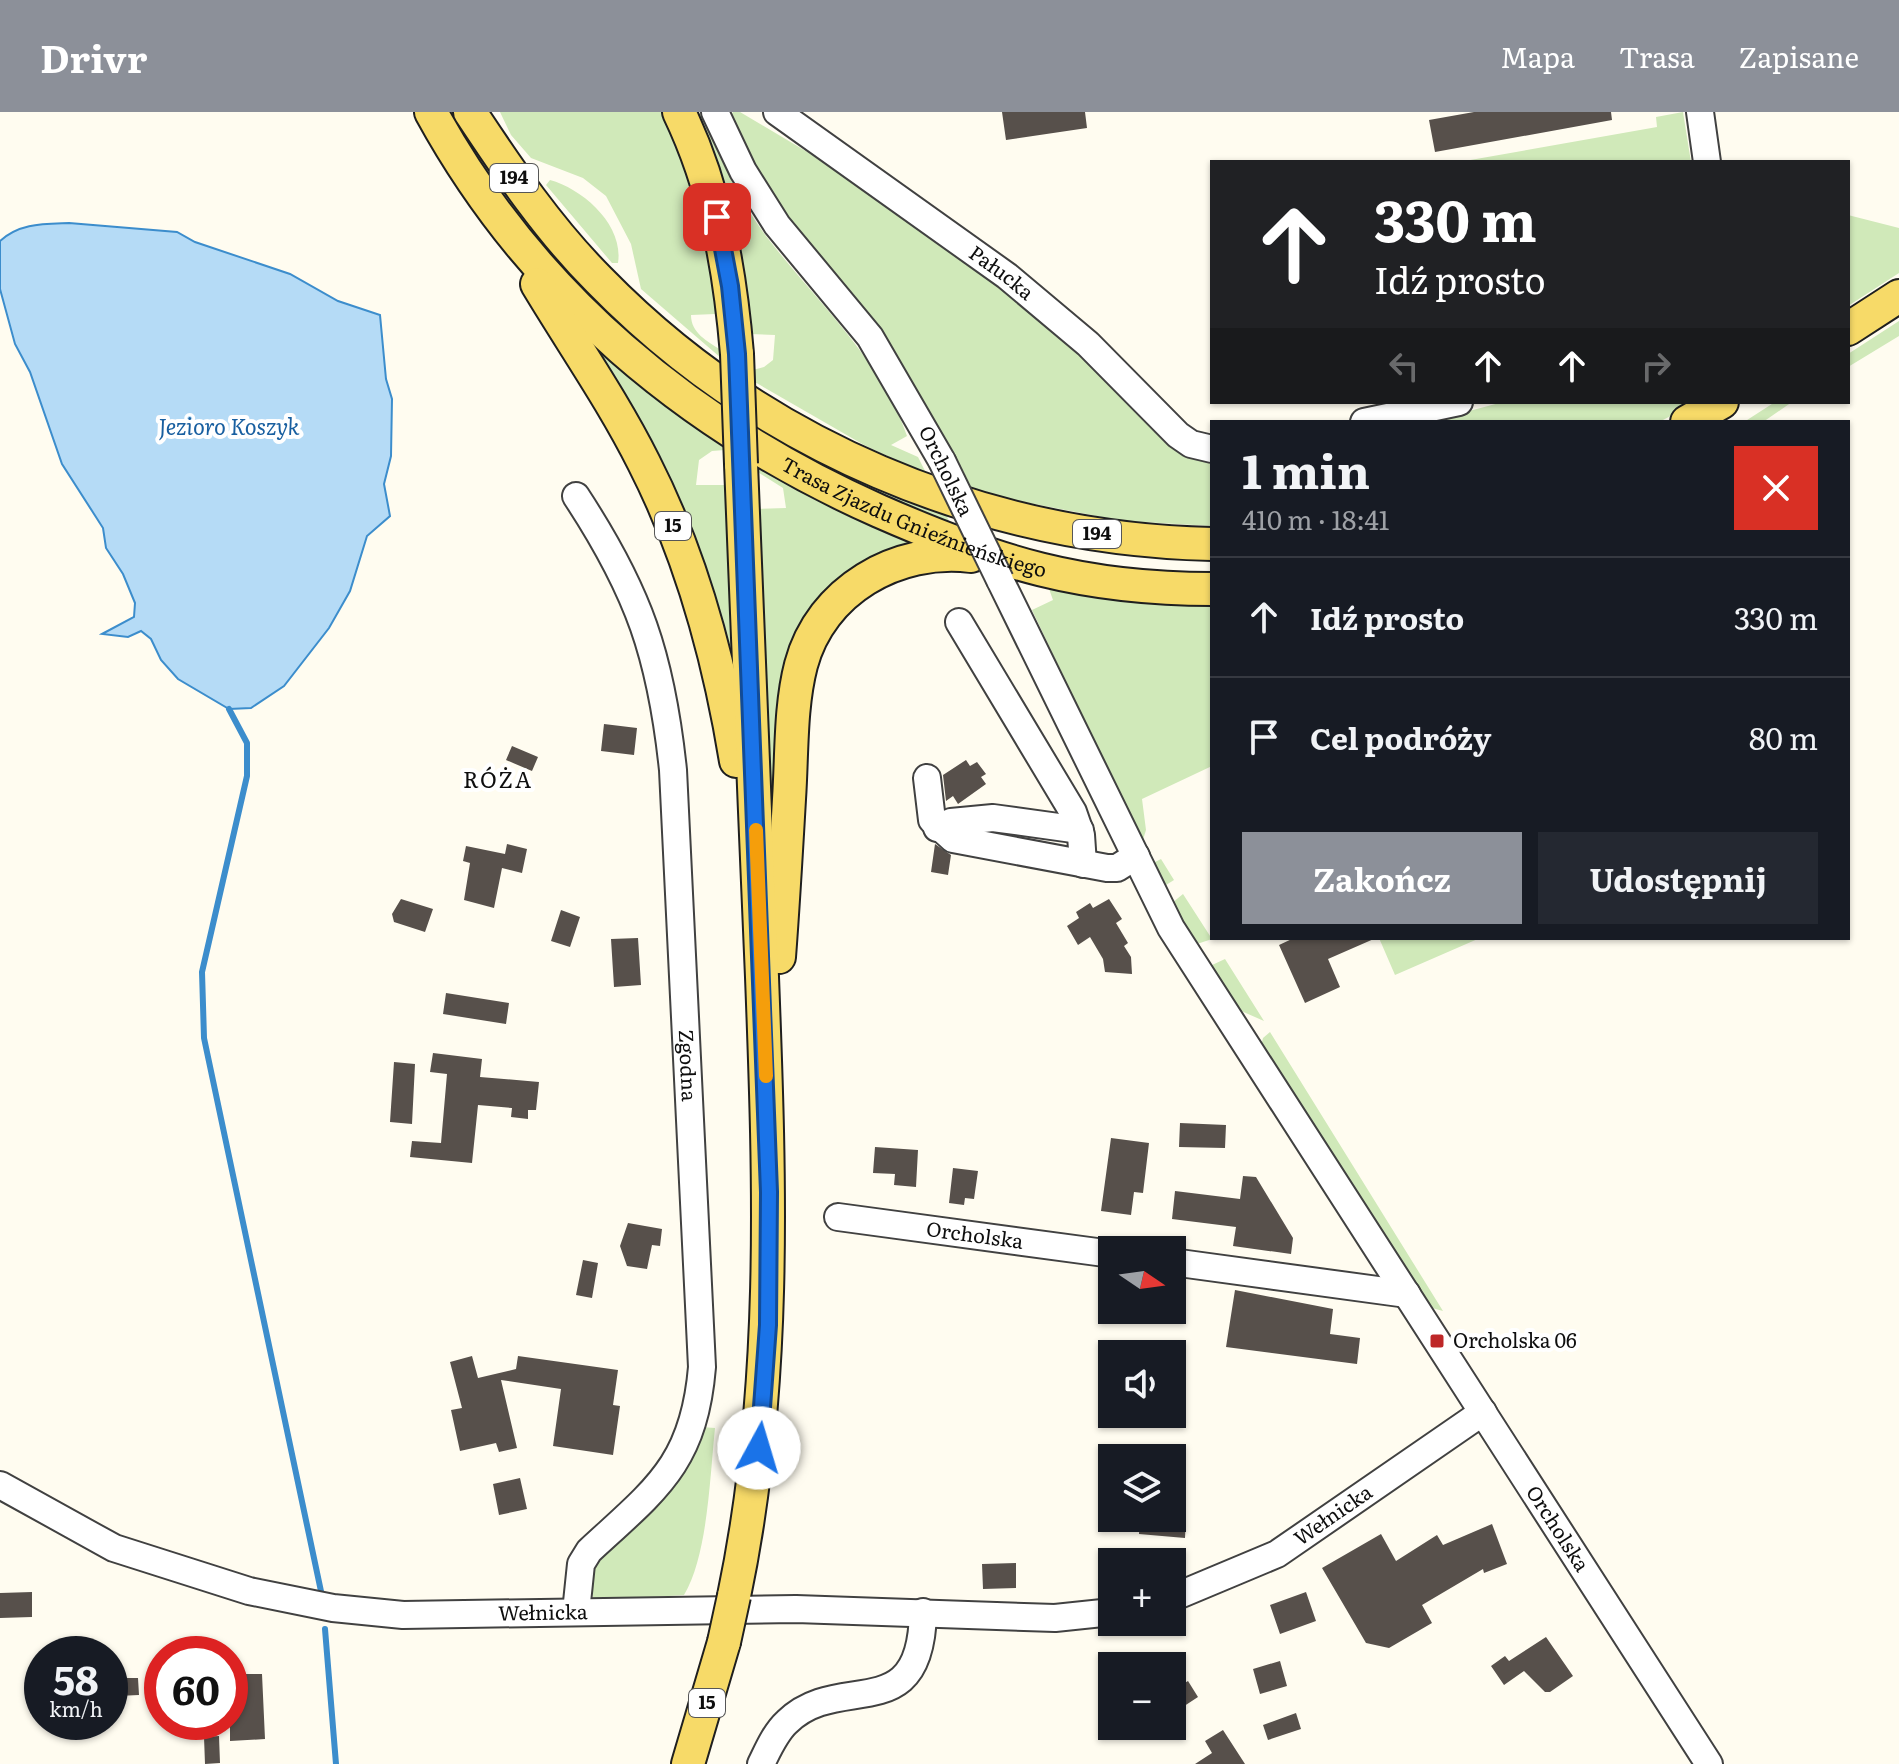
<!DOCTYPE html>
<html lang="pl">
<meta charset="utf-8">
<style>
:root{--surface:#171b24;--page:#242831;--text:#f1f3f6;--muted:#9ea1a6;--line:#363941;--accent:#8c9099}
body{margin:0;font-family:Literata,serif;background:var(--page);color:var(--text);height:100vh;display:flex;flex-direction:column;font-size:30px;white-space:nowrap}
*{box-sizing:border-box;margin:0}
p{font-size:26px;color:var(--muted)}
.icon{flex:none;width:44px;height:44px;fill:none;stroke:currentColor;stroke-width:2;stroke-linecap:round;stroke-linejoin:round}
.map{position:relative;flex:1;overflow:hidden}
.drawer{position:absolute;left:1210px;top:308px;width:640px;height:520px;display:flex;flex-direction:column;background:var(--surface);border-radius:0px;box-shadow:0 2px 6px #0004}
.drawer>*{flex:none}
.banner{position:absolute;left:1210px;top:48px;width:640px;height:244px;border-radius:0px;box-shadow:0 2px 6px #0004;background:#202124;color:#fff;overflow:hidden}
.needle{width:52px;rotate:103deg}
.tools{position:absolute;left:1098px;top:1124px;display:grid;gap:16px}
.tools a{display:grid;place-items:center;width:88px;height:88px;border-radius:0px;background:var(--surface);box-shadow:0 2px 6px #0004;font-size:40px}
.speed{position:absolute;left:24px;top:1524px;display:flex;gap:16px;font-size:40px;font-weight:700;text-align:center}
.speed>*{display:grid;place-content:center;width:104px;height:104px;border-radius:50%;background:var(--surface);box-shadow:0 2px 6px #0004;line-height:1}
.speed small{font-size:20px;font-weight:400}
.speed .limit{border:12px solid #d22;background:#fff;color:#111}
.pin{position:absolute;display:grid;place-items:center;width:68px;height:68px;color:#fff;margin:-34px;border-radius:16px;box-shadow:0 4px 12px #0006}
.me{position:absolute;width:88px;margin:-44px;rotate:6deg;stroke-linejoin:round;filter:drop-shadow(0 0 6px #0008)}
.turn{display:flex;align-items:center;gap:28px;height:168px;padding:0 32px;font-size:36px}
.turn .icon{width:104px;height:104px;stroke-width:2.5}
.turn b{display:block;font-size:56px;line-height:68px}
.lanes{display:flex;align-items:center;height:76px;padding:0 32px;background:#0003;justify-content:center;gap:40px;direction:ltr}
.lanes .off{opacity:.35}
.round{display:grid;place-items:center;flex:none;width:84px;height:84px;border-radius:0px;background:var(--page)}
.head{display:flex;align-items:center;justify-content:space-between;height:136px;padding:0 32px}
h1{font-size:48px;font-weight:700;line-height:60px}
.primary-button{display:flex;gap:16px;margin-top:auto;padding:16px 32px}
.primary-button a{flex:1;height:92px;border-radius:0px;background:var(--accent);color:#fff;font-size:32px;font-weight:700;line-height:92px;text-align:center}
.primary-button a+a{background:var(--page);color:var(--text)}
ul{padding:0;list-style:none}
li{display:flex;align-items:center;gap:24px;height:120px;padding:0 32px;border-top:2px solid var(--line)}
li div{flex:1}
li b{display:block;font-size:30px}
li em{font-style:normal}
header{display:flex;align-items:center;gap:48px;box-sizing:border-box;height:112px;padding:0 40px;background:var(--accent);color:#fff}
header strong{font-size:38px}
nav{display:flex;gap:44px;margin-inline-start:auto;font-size:28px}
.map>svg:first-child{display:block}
</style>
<header>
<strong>Drivr</strong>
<nav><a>Mapa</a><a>Trasa</a><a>Zapisane</a></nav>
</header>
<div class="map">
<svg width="1899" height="1652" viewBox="0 0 1899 1652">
<rect width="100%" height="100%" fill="#fffcf0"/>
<path fill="#d0e9b9" d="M 444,0 L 457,0 L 723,289 L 723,302 L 633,232 L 529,123 Z
M 500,0 L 664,0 L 706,118 L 717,195 L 715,202 L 691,203 C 691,221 707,229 721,238 L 721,246 L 641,177 L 631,132 L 606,84 L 583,66 L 531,46 L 511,23 Z
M 694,0 L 699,0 C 719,42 738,87 766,124 C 814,187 881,247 907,324 L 891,333 L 918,345 L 927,363 L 864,333 L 753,269 L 753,258 L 764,255 L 773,248 L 775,223 L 749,222 Z
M 733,0 L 740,0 L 809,41 L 996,171 L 1212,349 L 1212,414 L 1123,409 L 997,385 L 974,384 L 927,295 L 872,212 L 789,113 L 729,7 Z
M 1683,0 L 1691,50 L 1459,50 L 1657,15 L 1656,5 Z
M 550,68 C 583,77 624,113 618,151 L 612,151 L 546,73 Z
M 1848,103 L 1899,116 L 1899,161 L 1848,194 Z
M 1899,209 L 1899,224 L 1848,255 L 1848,242 Z
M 597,235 L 725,333 L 725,338 L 712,339 L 699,348 L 696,373 L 729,373 L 738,588 L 594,236 Z
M 1503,290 L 1698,290 L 1659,310 L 1428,310 Z
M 1775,290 L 1792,290 L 1763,310 L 1744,310 Z
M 754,310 L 944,398 L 951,413 L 917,401 L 755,323 Z
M 756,353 L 803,379 L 926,430 L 826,486 L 775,781 L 755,397 L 786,396 L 783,376 L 756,359 Z
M 1048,474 L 1212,488 L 1212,654 L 1142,687 L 1146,718 L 1142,731 L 1032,498 L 1053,488 Z
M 1161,747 L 1174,768 L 1166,773 L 1151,752 Z
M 1183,782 L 1212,827 L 1194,833 L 1172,791 Z
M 1379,826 L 1480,826 L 1395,863 Z
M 1225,847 L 1264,909 L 1239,898 L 1210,854 Z
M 1270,920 L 1443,1199 L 1432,1196 L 1261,934 L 1263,926 Z
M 701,1315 L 715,1316 C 710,1363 708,1443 684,1483 L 607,1488 L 593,1486 L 593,1452 Z"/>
<path fill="#b5dbf6" stroke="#3c8dcc" stroke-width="2" d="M 69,111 L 177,120 L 195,130 L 290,162 L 338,189 L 380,203 L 386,267 L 392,287 L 391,344 L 384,372 L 390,404 L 367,424 L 350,479 L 329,516 L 284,574 L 251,596 L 229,597 L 178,567 L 161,548 L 151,527 L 141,519 L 128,525 L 102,522 L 134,505 L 135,491 L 123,462 L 106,436 L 103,416 L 62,352 L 30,260 L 15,232 L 0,177 L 0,129 C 20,111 43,112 69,111 Z"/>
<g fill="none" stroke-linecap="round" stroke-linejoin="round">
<path stroke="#3c8dcc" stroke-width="6" d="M 229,597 L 247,631 L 247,664 L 202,860 L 204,926 L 322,1484
M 325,1517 L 336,1652"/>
</g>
<path fill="#57504b" d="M 1002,0 L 1085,0 L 1087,16 L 1006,28 Z
M 1474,0 L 1611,0 L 1612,8 L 1435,40 L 1429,8 Z
M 604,612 L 637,616 L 634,643 L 601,639 Z
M 512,634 L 538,645 L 532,659 L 506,648 Z
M 966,648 L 970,654 L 977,650 L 986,662 L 981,665 L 986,672 L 958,692 L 953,684 L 946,689 L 943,663 Z
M 507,732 L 527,737 L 522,761 L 502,756 L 494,796 L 464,788 L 470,751 L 463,749 L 466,734 L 505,742 Z
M 935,732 L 951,743 L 948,763 L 931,760 Z
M 401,787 L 433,797 L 425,820 L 394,810 L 392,802 Z
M 1109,787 L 1122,807 L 1116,811 L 1128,831 L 1124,834 L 1131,845 L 1132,862 L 1105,860 L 1103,847 L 1090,825 L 1078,833 L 1067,814 L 1079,806 L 1076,800 L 1090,791 L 1093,796 Z
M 561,798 L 580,805 L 570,835 L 551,829 Z
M 638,826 L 641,873 L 614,875 L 611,827 Z
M 1294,826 L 1376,826 L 1328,847 L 1340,875 L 1305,891 L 1279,833 Z
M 446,881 L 509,891 L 506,912 L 443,902 Z
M 433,941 L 482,947 L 480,965 L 539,970 L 536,998 L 528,998 L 528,1007 L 511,1005 L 512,996 L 478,993 L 472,1051 L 410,1045 L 412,1029 L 441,1031 L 447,962 L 430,960 Z
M 394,950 L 415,952 L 412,1012 L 390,1010 Z
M 1180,1011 L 1226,1013 L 1225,1036 L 1179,1035 Z
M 1111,1026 L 1149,1031 L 1143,1081 L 1134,1080 L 1131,1103 L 1101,1099 Z
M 875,1035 L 918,1038 L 916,1075 L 894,1073 L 895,1062 L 873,1061 Z
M 953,1056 L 978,1059 L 974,1087 L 965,1086 L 964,1093 L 949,1091 Z
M 1243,1064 L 1256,1065 L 1293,1126 L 1291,1142 L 1233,1134 L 1236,1115 L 1172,1107 L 1175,1079 L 1240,1087 Z
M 628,1111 L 662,1117 L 660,1134 L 652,1133 L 647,1157 L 627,1154 L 620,1134 Z
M 583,1148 L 598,1151 L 592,1186 L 576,1183 Z
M 1235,1178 L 1333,1197 L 1330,1222 L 1360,1226 L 1357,1252 L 1226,1235 Z
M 472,1244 L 478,1266 L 516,1257 L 518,1244 L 618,1258 L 613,1293 L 620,1294 L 613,1343 L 553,1334 L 561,1277 L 501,1268 L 517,1336 L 499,1340 L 496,1331 L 460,1339 L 451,1298 L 462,1296 L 450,1250 Z
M 520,1366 L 527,1397 L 499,1403 L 493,1372 Z
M 1140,1406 L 1186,1406 L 1185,1426 L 1139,1422 Z
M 1492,1412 L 1507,1452 L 1484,1461 L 1483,1457 L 1422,1493 L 1432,1511 L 1389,1536 L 1366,1531 L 1322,1456 L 1381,1422 L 1396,1449 L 1437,1423 L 1443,1433 Z
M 1016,1451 L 1016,1476 L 983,1477 L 982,1452 Z
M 32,1480 L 32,1505 L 0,1506 L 0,1481 Z
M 1306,1480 L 1316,1509 L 1280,1522 L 1270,1493 Z
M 1546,1525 L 1573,1564 L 1550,1580 L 1545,1580 L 1524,1559 L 1504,1573 L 1491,1554 L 1505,1544 L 1509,1549 Z
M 1280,1549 L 1287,1574 L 1260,1582 L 1253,1557 Z
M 1172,1555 L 1183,1572 L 1188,1569 L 1198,1585 L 1172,1602 Z
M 243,1562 L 262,1562 L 265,1627 L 230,1629 L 230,1572 L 243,1571 Z
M 117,1566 L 138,1566 L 139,1583 L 117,1584 Z
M 1296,1601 L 1301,1617 L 1268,1628 L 1263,1613 Z
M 71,1610 L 90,1610 L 91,1626 L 71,1627 Z
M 1223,1618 L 1245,1652 L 1195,1652 L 1212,1641 L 1205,1629 Z
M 219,1624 L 220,1651 L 205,1652 L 204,1625 Z"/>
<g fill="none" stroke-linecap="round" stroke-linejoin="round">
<defs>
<g id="minor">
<path d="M 715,0 L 743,59 L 777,113 L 870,225 L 942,349"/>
<path id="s1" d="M 777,0 L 1007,164 L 1088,232 L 1178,323 L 1191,332 L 1212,337"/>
<path d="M 1700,0 L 1707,50"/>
<path d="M 1364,310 L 1459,290"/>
<path id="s2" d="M 576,384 C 639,480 661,544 673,658 L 702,1255 C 694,1352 656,1377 589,1439 L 581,1452 L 576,1500"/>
<path id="s3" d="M 1000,468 L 1171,816 L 1709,1652"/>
<path d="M 959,510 L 1073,700 L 1081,723 L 1083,752"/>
<path d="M 927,666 L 932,708 L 953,727 L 1107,756 L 1117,756 L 1136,744"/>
<path d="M 937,716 L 951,710 L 993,706 L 1080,718"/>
<path id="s4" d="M 838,1105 L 1112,1142"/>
<path d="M 1172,1150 L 1407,1182"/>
<path id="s5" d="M 0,1373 L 114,1436 L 249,1479 L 333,1496 L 403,1503 L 796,1497 L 1055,1506 L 1112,1500"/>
<path id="s6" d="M 1172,1486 L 1277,1442 L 1483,1300"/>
<path d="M 761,1652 C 768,1638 775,1621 787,1610 C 840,1558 921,1618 923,1500"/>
</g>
<g id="major">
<path id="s7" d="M 431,0 C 531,183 690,315 879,399 C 997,451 1082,477 1212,477"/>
<path d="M 470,0 C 509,59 549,118 599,168 C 760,333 982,427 1212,432"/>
<path d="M 679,0 C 716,77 730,158 737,242"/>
<path d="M 537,172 C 573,232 613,289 644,351 C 692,445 719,545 736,649"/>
<path d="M 1848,217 L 1899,184"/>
<path d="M 1687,310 L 1722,290"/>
<path d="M 779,845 C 783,792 786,740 789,687 C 792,643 790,595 801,553 C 821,478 897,435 971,444"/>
<path d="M 734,1484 C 777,1279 770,1073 762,865 C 755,694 747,523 741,352"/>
<path d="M 688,1652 L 724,1530"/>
</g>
</defs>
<use href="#minor" stroke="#414141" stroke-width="30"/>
<use href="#major" stroke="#1f1f1f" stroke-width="36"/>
<use href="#minor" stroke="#fff" stroke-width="26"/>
<use href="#major" stroke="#f7da68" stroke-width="32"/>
<defs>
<path id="minor-bridge" d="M 942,349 L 1000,468"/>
<path id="major-bridge" d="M 737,242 L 741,352
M 724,1530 L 734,1484"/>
</defs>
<use href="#minor-bridge" stroke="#414141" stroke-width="30" stroke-linecap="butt"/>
<use href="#major-bridge" stroke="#1f1f1f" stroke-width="36" stroke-linecap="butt"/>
<use href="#minor-bridge" stroke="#fff" stroke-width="26"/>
<use href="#major-bridge" stroke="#f7da68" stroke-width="32"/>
</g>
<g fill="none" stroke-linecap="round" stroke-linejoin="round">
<defs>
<path id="route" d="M 717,105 L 730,174 L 737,242 L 769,1080 L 768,1213 L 759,1336"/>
</defs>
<use href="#route" stroke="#114b97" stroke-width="20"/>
<use href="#route" stroke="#1a73e8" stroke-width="14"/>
<path stroke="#f59e0b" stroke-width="14" d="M 756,718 L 766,964"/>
</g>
<rect fill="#be2728" stroke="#fff" stroke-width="3" x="1429" y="1221" width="16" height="16" rx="4"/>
<g text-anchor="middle" stroke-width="8" stroke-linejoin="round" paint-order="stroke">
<g fill="#fff" stroke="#565656" stroke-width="2">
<rect x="490" y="52" width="48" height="28" rx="6"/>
<rect x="655" y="400" width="36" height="28" rx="6"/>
<rect x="1073" y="408" width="48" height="28" rx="6"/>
<rect x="689" y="1577" width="36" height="28" rx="6"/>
</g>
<g font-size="18" font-weight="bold" fill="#0e0e0e">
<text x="514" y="72">194</text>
<text x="673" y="420">15</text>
<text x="1097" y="428">194</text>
<text x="707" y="1597">15</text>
</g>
<g font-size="20" fill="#0e0e0e" stroke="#fff">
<text dy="7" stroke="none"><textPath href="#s1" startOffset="276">Pałucka</textPath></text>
<text transform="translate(946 359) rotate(64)" y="7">Orcholska</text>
<text dy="7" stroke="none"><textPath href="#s7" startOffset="646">Trasa Zjazdu Gnieźnieńskiego</textPath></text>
<text dy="7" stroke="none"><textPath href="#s2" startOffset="590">Zgodna</textPath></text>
<text dy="7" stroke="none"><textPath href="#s4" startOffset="138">Orcholska</textPath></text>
<text dy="7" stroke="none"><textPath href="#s6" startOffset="182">Wełnicka</textPath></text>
<text dy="7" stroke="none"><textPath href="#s3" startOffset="1102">Orcholska</textPath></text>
<text dy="7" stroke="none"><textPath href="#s5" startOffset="568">Wełnicka</textPath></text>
</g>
<g font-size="20" fill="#0e0e0e" stroke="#fff" text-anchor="start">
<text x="1453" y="1236">Orcholska 06</text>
</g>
<g font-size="22" font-style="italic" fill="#185fa0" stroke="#fff">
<text x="229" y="323">Jezioro Koszyk</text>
</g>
<g font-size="22" letter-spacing="2" fill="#0e0e0e" stroke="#fff">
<text x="498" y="676">RÓŻA</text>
</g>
</g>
</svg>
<div class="tools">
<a><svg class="needle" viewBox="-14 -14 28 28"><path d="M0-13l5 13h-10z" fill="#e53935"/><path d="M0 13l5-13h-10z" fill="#9ea1a6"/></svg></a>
<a><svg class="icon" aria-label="sound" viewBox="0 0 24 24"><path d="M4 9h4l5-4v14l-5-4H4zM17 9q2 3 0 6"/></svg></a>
<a><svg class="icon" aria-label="layers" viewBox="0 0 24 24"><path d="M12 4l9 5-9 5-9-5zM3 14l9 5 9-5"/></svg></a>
<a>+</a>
<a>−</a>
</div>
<div class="speed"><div>58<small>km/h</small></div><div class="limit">60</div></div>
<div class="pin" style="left:717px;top:105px;background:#d93025"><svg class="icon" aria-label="arrive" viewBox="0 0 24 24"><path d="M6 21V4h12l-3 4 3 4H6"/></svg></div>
<svg class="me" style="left:759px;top:1336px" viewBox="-20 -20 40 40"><circle r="19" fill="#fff"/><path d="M0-13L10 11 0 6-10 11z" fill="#1a73e8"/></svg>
<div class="banner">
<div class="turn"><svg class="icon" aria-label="ahead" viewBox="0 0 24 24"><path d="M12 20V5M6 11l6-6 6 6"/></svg><div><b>330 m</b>Idź prosto</div></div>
<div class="lanes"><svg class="icon off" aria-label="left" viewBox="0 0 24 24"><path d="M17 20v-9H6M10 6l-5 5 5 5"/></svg><svg class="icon" aria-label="ahead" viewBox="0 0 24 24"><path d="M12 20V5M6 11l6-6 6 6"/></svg><svg class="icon" aria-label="ahead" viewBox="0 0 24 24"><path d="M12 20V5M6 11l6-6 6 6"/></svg><svg class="icon off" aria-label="right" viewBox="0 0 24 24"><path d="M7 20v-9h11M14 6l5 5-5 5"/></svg></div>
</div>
<section class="drawer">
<div class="head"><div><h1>1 min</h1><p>410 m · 18:41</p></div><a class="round" style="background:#d93025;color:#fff"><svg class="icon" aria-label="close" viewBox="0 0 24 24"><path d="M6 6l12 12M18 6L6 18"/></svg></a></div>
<ul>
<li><svg class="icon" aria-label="ahead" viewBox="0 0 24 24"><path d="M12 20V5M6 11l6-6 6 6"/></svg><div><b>Idź prosto</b></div><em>330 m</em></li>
<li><svg class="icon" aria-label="arrive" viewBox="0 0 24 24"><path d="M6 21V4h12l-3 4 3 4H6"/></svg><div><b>Cel podróży</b></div><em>80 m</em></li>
</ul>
<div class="primary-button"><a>Zakończ</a><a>Udostępnij</a></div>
</section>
</div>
